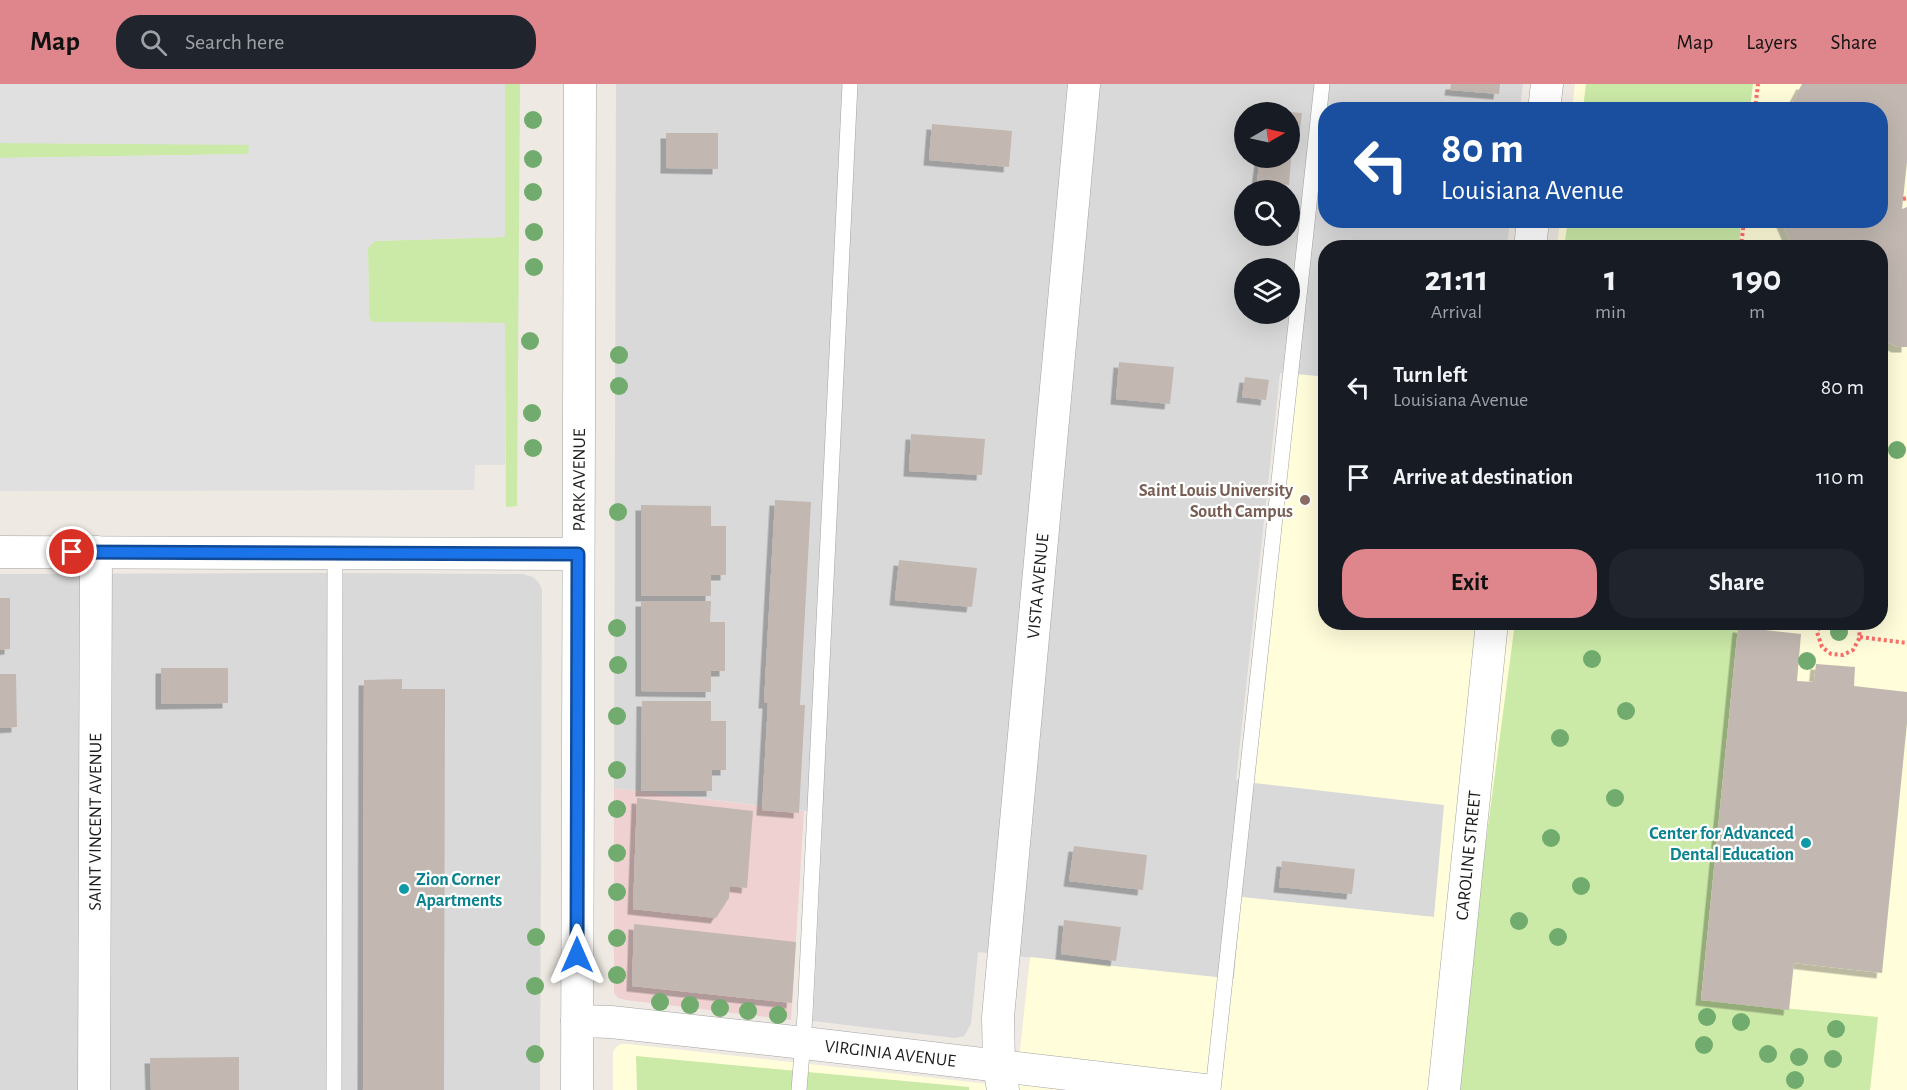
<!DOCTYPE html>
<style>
:root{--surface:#171b24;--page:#20242c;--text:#f1f3f6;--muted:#9ea1a6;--accent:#df868c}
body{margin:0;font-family:"Alegreya Sans",sans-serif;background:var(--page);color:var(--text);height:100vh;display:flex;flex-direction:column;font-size:22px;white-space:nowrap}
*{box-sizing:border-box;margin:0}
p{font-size:20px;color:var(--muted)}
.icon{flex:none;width:33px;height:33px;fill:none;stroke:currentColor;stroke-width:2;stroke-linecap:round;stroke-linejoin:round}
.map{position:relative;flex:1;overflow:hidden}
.details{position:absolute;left:1318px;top:156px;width:570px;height:390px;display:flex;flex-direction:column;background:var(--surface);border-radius:24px;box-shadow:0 6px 24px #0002}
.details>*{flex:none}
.top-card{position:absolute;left:1318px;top:18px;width:570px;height:126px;border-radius:24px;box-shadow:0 6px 24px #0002;background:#1a4fa0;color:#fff;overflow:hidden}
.needle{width:39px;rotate:81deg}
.tools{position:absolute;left:1234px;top:18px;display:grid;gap:12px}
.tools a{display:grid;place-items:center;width:66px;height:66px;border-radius:50%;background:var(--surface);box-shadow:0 6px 24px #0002;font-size:30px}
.pin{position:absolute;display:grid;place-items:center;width:51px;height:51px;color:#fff;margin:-26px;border:3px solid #fff;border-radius:50%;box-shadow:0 2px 6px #0007}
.me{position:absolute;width:66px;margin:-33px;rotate:0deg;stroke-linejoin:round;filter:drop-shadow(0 0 4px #0008)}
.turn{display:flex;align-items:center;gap:21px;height:126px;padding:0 24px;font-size:27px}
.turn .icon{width:78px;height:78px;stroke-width:2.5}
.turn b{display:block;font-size:42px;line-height:51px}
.eta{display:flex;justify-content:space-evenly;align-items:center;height:102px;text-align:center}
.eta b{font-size:36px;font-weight:700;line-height:42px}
.button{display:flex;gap:12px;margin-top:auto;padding:12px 24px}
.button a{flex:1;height:69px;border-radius:24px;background:var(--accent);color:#111;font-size:24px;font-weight:700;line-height:69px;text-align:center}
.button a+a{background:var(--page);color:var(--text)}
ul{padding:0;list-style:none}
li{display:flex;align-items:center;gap:18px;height:90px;padding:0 24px}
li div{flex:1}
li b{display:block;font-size:22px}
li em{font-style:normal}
header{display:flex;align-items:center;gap:36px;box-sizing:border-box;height:84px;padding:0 30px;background:var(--accent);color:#111}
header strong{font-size:28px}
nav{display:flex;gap:33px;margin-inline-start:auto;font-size:21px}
.search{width:420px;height:54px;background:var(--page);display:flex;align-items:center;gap:15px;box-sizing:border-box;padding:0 21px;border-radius:24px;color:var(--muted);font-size:22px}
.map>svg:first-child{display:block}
</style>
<header>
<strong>Map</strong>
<div class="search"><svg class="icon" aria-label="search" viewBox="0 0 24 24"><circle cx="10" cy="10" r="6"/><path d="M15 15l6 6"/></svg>Search here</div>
<nav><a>Map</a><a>Layers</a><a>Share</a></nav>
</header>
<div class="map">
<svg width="1907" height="1006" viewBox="0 0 1907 1006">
<defs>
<filter id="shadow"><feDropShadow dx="-5.5" dy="5.5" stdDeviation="0" flood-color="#0004"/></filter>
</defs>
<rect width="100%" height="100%" fill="#eee9e2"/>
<path fill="#dad9d9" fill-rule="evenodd" d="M 616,0 L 1523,0 L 1520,25 L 1326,26 L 1326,136 L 1510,137 L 1507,163 L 1326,164 L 1326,293 L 1280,289 L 1236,696 L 1445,721 L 1434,833 L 1241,813 L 1234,895 L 978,868 L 971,940 L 964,952 L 955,954 L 813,937 L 823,729 L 614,704 ZM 1245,28 L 1290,28 L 1290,74 L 1245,74 ZM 1245,106 L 1290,106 L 1290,152 L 1245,152 ZM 1245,184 L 1290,184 L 1290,230 L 1245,230 Z
M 326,489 L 523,490 L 533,493 L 539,499 L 542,506 L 540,1006 L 0,1006 L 0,490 Z"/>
<path fill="#efd1d1" d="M 614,704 L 804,727 L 791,936 L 626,916 L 618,914 L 614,909 Z"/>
<path fill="#fffdda" d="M 1575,0 L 1907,0 L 1907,1006 L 613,1006 L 613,968 L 616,963 L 621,960 L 629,960 L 1016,1003 L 1030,873 L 1234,895 L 1241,813 L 1434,833 L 1444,721 L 1254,699 L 1297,290 L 1326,293 L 1326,538 L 1881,538 L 1881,164 L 1557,163 L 1560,137 L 1881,136 L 1881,26 L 1572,25 Z"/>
<path fill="#cbe9a7" d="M 505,0 L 520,0 L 517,422 L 506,423 L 505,239 L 372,238 L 369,233 L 368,163 L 375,157 L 505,153 Z
M 1586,0 L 1753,0 L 1750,25 L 1583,25 Z
M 0,59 L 249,60 L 249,70 L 0,74 Z
M 1568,137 L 1568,136 L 1741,137 L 1739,163 L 1564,163 Z
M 1515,539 L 1736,539 L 1738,543 L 1701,916 L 1878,933 L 1870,1006 L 1453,1006 Z
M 636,972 L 969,1003 L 969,1006 L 637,1006 Z"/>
<path fill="#e0e0e0" d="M 0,0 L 505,0 L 505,153 L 375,157 L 368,164 L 369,233 L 372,238 L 505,239 L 505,381 L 475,381 L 474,406 L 0,407 L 0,74 L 248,70 L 249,61 L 0,59 Z"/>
<path fill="#c2b8b1" filter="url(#shadow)" d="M 1451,0 L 1500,0 L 1499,10 L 1450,6 Z
M 1802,0 L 1907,0 L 1907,78 L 1902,125 L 1907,123 L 1907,263 L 1897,263 L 1888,258 L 1883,319 L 1881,319 L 1881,164 L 1793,164 L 1781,136 L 1881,136 L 1881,26 L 1788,26 Z
M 1290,28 L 1302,29 L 1299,54 L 1290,53 Z
M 932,40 L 1012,47 L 1009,83 L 929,76 Z
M 666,49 L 718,49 L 718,85 L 666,84 Z
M 1260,74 L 1291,75 L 1289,101 L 1257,97 Z
M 1119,278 L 1174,283 L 1170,320 L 1116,315 Z
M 1245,293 L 1269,296 L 1266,316 L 1242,313 Z
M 911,350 L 985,355 L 982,391 L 909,387 Z
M 775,416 L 811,418 L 800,621 L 805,621 L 799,729 L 762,726 L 768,619 L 764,619 Z
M 641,421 L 711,422 L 711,442 L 726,442 L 726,491 L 711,491 L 711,512 L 641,512 Z
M 899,476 L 977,484 L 972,523 L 895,516 Z
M 0,514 L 10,514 L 10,565 L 0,566 Z
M 641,517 L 711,517 L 710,538 L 725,538 L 725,587 L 711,587 L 711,608 L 641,607 Z
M 1738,543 L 1801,550 L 1797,597 L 1814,598 L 1816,580 L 1855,583 L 1854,602 L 1907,608 L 1907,639 L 1882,889 L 1794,879 L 1789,926 L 1701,916 Z
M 161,584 L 228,584 L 228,619 L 161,620 Z
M 0,590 L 16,590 L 17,643 L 0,644 Z
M 402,595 L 402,605 L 445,605 L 444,1006 L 363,1006 L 364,596 Z
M 642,617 L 711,617 L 711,637 L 726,637 L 726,686 L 712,686 L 712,707 L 641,707 Z
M 637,714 L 753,727 L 747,804 L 730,802 L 729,814 L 716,834 L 633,825 Z
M 1074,762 L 1147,771 L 1143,806 L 1069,797 Z
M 1282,777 L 1355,785 L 1352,810 L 1279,803 Z
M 1064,836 L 1121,843 L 1116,877 L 1061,870 Z
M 634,840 L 796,858 L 792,919 L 632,902 Z
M 239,973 L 239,1006 L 151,1006 L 150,974 Z"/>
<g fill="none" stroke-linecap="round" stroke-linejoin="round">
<defs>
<path id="lane" d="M 334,1006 L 335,469
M 799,1006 L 805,931 L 850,0
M 1213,1006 L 1322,0"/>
<g id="street">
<path d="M 1544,26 L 1547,0"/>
<path d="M 1530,164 L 1533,136"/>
<path d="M 0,468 L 578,470"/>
<path id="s1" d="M 577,937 L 611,938 L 804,959 L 1204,1006"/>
<path id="s2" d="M 94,1006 L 96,468"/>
<path id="s3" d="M 577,1006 L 580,0"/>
<path id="s4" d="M 1003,1006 L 999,981 L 998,933 L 1084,0"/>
<path id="s5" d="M 1444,1006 L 1492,538"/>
</g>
</defs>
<use href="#lane" stroke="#a3a3a3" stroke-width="16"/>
<use href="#street" stroke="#a3a3a3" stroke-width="33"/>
<path stroke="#fa6f67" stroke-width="4" stroke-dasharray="3 3" stroke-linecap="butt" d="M 1755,26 L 1758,0
M 1903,115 L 1907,114
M 1741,164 L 1744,136
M 1822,538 L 1817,548 L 1822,563 L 1831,570 L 1843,571 L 1853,566 L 1860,553 L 1857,538
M 1860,553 L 1907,559"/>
<use href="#lane" stroke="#fff" stroke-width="15"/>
<use href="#street" stroke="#fff" stroke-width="32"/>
</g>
<g fill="#71ac6e">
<circle cx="533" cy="36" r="9"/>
<circle cx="533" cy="75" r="9"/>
<circle cx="533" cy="108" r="9"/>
<circle cx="534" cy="148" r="9"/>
<circle cx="534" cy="183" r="9"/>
<circle cx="530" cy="257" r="9"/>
<circle cx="619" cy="271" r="9"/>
<circle cx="619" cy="302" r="9"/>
<circle cx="532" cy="329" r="9"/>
<circle cx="533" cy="364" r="9"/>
<circle cx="1897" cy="366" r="9"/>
<circle cx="618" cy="428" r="9"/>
<circle cx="617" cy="544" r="9"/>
<circle cx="1839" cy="548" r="9"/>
<circle cx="1592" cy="575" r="9"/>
<circle cx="1807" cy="577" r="9"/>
<circle cx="618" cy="581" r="9"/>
<circle cx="1626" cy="627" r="9"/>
<circle cx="617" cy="632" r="9"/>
<circle cx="1560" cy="654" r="9"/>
<circle cx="617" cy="686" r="9"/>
<circle cx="1615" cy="714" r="9"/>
<circle cx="617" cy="725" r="9"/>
<circle cx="1551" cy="754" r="9"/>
<circle cx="617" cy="769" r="9"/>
<circle cx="1581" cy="802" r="9"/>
<circle cx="617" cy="808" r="9"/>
<circle cx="1519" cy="837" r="9"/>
<circle cx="536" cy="853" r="9"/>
<circle cx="1558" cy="853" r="9"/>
<circle cx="617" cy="854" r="9"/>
<circle cx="617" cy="891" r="9"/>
<circle cx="535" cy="902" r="9"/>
<circle cx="660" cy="918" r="9"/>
<circle cx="690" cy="921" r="9"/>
<circle cx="720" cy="924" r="9"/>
<circle cx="748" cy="927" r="9"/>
<circle cx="778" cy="931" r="9"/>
<circle cx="1707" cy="933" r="9"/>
<circle cx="1741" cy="938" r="9"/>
<circle cx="1836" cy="945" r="9"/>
<circle cx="1704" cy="961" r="9"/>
<circle cx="535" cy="970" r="9"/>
<circle cx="1768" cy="970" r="9"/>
<circle cx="1799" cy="973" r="9"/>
<circle cx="1833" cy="975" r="9"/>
<circle cx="1795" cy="996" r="9"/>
</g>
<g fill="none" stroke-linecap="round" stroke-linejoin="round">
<defs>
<path id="route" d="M 72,468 L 578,470 L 577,871"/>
</defs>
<use href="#route" stroke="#114b97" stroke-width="15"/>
<use href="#route" stroke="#1a73e8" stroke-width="10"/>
</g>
<circle fill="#8d6e63" stroke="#fff" stroke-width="2" cx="1305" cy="416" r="6"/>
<g fill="#0f9aa8" stroke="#fff" stroke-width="2">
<circle cx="1806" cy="759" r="6"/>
<circle cx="404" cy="805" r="6"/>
</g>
<g text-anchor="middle" stroke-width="4.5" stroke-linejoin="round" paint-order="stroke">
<g font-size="18" fill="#1c1c1c" stroke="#fff">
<text dy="6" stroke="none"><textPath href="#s3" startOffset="610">PARK AVENUE</textPath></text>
<text dy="6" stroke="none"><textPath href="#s4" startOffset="506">VISTA AVENUE</textPath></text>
<text dy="6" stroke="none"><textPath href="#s2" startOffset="268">SAINT VINCENT AVENUE</textPath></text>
<text dy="6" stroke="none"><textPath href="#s5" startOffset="236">CAROLINE STREET</textPath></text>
<text dy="6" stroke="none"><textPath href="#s1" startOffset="315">VIRGINIA AVENUE</textPath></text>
</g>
<g font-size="18" font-weight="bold" fill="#785e54" stroke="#fff" text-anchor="end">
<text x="1293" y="412">Saint Louis University<tspan x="1293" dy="21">South Campus</tspan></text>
</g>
<g font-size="18" font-weight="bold" fill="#0d838f" stroke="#fff" text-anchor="end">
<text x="1794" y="755">Center for Advanced<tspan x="1794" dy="21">Dental Education</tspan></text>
<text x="416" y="801" text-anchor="start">Zion Corner<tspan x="416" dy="21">Apartments</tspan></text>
</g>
</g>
</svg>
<div class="tools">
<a><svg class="needle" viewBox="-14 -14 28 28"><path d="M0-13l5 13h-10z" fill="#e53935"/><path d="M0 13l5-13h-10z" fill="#9ea1a6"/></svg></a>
<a><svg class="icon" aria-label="search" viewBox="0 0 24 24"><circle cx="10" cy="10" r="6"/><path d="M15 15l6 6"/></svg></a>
<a><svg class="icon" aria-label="layers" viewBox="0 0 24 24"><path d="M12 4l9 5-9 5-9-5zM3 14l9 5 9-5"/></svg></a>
</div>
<div class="pin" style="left:72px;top:468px;background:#d93025"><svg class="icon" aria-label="arrive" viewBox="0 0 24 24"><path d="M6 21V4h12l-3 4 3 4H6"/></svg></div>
<svg class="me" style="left:577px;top:871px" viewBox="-20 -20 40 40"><path d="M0-17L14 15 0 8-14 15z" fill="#1a73e8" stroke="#fff" stroke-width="4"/></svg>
<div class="top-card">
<div class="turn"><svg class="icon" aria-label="left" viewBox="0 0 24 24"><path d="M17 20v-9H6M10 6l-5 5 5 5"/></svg><div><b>80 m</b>Louisiana Avenue</div></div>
</div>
<section class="details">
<div class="eta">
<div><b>21:11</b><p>Arrival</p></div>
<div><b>1</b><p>min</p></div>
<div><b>190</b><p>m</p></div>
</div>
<ul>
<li><svg class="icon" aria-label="left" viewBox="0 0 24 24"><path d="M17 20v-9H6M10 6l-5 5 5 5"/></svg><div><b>Turn left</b><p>Louisiana Avenue</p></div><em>80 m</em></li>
<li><svg class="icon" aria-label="arrive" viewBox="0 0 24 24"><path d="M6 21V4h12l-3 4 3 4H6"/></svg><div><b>Arrive at destination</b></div><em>110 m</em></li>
</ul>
<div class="button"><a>Exit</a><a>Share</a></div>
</section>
</div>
